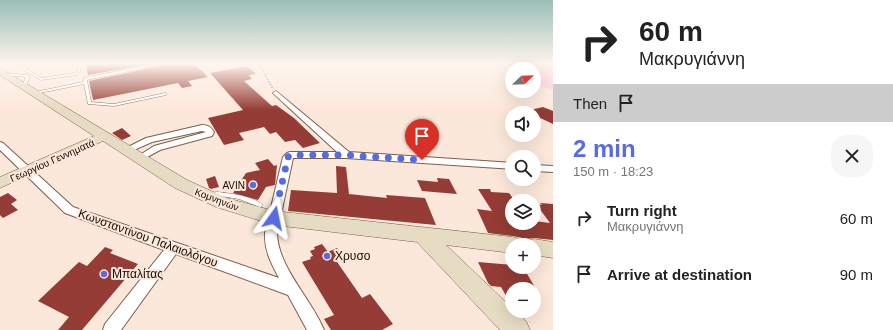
<!DOCTYPE html>
<meta charset="utf-8">
<style>
:root{--surface:#fff;--page:#f6f6f6;--text:#222;--muted:#767676;--accent:#586ce2}
body{margin:0;font-family:Arial,sans-serif;background:var(--page);color:var(--text);height:100vh;display:flex;flex-direction:column;font-size:15px;white-space:nowrap}
*{box-sizing:border-box;margin:0}
p{font-size:13px;color:var(--muted)}
.icon{flex:none;width:22px;height:22px;fill:none;stroke:currentColor;stroke-width:2;stroke-linecap:round;stroke-linejoin:round}
.map{position:relative;flex:1;overflow:hidden}
.details{display:flex;flex-direction:column;background:var(--surface);width:340px}
.details>*{flex:none}
.hud{background:#fff;color:var(--text);overflow:hidden}
.needle{width:26px;rotate:67deg}
.fabs{position:absolute;left:505px;top:62px;display:grid;gap:8px}
.fabs a{display:grid;place-items:center;width:36px;height:36px;border-radius:50%;background:var(--surface);box-shadow:0 4px 16px #0002;font-size:20px}
.pin{position:absolute;display:grid;place-items:center;width:34px;height:34px;color:#fff;margin:-41px -17px;border-radius:50% 50% 50% 0;rotate:-45deg;box-shadow:0 0 4px #0007}
.pin .icon{rotate:45deg}
.me{position:absolute;width:44px;margin:-22px;rotate:12deg;stroke-linejoin:round;filter:drop-shadow(0 0 3px #0008)}
.turn{display:flex;align-items:center;gap:14px;height:84px;padding:0 20px;font-size:18px}
.turn .icon{width:52px;height:52px;stroke-width:2.5}
.turn b{display:block;font-size:28px;line-height:34px}
.then{display:flex;align-items:center;height:38px;padding:0 20px;background:#0003;gap:8px;font-size:15px}
.round{display:grid;place-items:center;flex:none;width:42px;height:42px;border-radius:16px;background:var(--page)}
.headline{display:flex;align-items:center;justify-content:space-between;height:68px;padding:0 20px}
h1{font-size:24px;font-weight:600;line-height:30px;color:var(--accent)}
ul{padding:0;list-style:none}
li{display:flex;align-items:center;gap:12px;height:56px;padding:0 20px}
li div{flex:1}
li b{display:block;font-size:15px}
li em{font-style:normal}
main{display:flex;flex:1;min-height:0}
.map>svg:first-child{display:block}
</style>
<main>
<div class="map">
<svg width="553" height="330" viewBox="0 0 553 330">
<rect width="100%" height="100%" fill="#fce8da"/>
<path fill="#fcc5d6" d="M 540,64 L 553,64 L 553,90 L 534,83 L 534,69 L 513,69 Z"/>
<path fill="#943c35" d="M 86,64 L 144,64 L 144,65 L 88,75 Z
M 169,64 L 195,64 L 208,77 L 188,81 L 192,86 L 182,88 L 178,83 L 93,100 L 89,81 Z
M 247,66 L 256,74 L 249,75 L 252,79 L 244,81 L 272,106 L 276,105 L 294,118 L 320,143 L 303,148 L 295,140 L 285,142 L 276,132 L 270,134 L 264,127 L 239,133 L 244,140 L 224,145 L 208,118 L 243,110 L 210,73 Z
M 543,107 L 553,111 L 553,124 L 534,115 L 534,113 L 526,111 Z
M 122,128 L 131,136 L 122,140 L 112,133 Z
M 268,159 L 274,166 L 277,165 L 275,185 L 266,187 L 258,200 L 233,193 L 246,173 L 260,170 L 255,163 Z
M 336,166 L 346,167 L 349,194 L 387,198 L 386,195 L 425,198 L 436,225 L 288,211 L 291,190 L 337,193 Z
M 215,176 L 219,187 L 211,189 L 209,188 L 206,179 Z
M 437,178 L 449,179 L 457,194 L 422,191 L 417,180 L 438,182 Z
M 478,189 L 490,189 L 491,192 L 509,193 L 512,197 L 512,223 L 534,223 L 534,221 L 550,223 L 536,204 L 542,205 L 540,203 L 553,204 L 553,240 L 534,238 L 527,239 L 513,236 L 488,233 L 477,209 L 492,211 Z
M 8,193 L 17,200 L 11,204 L 18,210 L 3,218 L 0,215 L 0,197 Z
M 322,244 L 328,252 L 337,248 L 342,255 L 335,259 L 362,298 L 370,294 L 393,324 L 382,330 L 331,330 L 324,319 L 334,315 L 302,262 L 311,259 L 310,257 L 313,256 L 310,251 L 315,249 L 314,247 Z
M 105,247 L 113,250 L 110,253 L 138,264 L 82,330 L 58,330 L 69,317 L 38,301 L 79,262 L 87,266 Z
M 478,262 L 512,265 L 512,267 L 523,267 L 536,289 L 512,289 L 512,306 L 501,287 L 491,286 L 488,283 Z"/>
<g fill="none" stroke-linecap="round" stroke-linejoin="round">
<defs>
<path id="lane" d="M 29,64 L 34,64 L 23,67 L 42,78 L 75,73 L 77,72 L 79,64 L 81,64 L 80,72 L 77,75 L 41,80 L 19,67 Z
M 157,64 L 163,64 L 87,80 L 91,102 L 114,104 L 165,93 L 166,93 L 166,95 L 114,106 L 88,104 L 84,84 L 35,94 L 33,93 L 35,92 L 83,82 L 84,78 L 92,76 Z
M 4,73 L 27,75 L 30,77 L 26,86 L 24,87 L 22,86 L 26,77 L 5,75 L 3,74 Z
M 216,192 C 229,193 253,196 263,205 L 262,206 L 260,207 L 239,199 L 214,195 L 213,194 L 214,193 Z"/>
<path id="street" d="M 276,91 L 349,152 L 512,163 L 512,169 L 346,158 L 293,158 L 277,233 C 278,268 311,298 324,330 L 307,330 L 288,295 L 176,254 L 121,330 L 103,330 L 105,324 L 164,250 L 65,213 L 0,150 L 0,142 L 3,143 L 73,207 L 279,278 C 271,263 264,250 265,233 L 283,157 L 287,153 L 290,152 L 337,152 L 274,94 L 273,93 Z
M 202,125 C 208,125 211,127 214,132 L 212,136 L 160,150 L 140,161 L 135,158 L 154,146 L 206,132 L 202,131 L 152,142 L 127,153 L 122,150 L 146,138 Z
M 534,165 L 553,166 L 553,172 L 534,171 Z"/>
<path id="secondary" d="M 0,68 L 187,180 L 227,198 L 274,211 L 513,237 L 520,239 L 523,245 L 512,245 L 512,253 L 446,245 L 512,308 L 512,311 L 515,311 L 526,321 L 530,330 L 500,330 L 417,242 L 274,225 L 216,207 L 175,188 L 103,141 L 0,188 L 0,177 L 94,136 L 0,75 Z
M 534,239 L 553,242 L 553,258 L 534,255 L 534,245 L 525,245 L 527,241 Z"/>
</defs>
<use href="#lane" stroke="#7b5f4c" stroke-width="1"/>
<use href="#street" stroke="#7b5f4c" stroke-width="2"/>
<use href="#secondary" stroke="#7b5f4c" stroke-width="1"/>
<path stroke="#97877c" stroke-width="1.5" stroke-dasharray="1.5 1.5" stroke-linecap="butt" d="M 257,64 L 262,69 L 273,89"/>
<use href="#lane" fill="#fff" fill-rule="evenodd"/>
<use href="#street" fill="#fff" fill-rule="evenodd"/>
<use href="#secondary" fill="#e6dbc3" fill-rule="evenodd"/>
</g>
<linearGradient id="sky" x2="0" y2="1"><stop stop-color="#9abeb6"/><stop offset="0.58" stop-color="#fef5ee"/><stop offset="1" stop-color="#fef5ee" stop-opacity="0"/></linearGradient>
<rect width="553" height="110" fill="url(#sky)"/>
<g fill="none" stroke-linecap="round" stroke-linejoin="round">
<path stroke="#586ce2" stroke-width="7" stroke-dasharray="0 12.6" d="M 274,218 L 288,157 L 290,155 L 346,155 L 422,160"/>
</g>
<g fill="#586ce2" stroke="#fce8da" stroke-width="1.5">
<circle cx="253" cy="185" r="4"/>
<circle cx="327" cy="256" r="4"/>
<circle cx="104" cy="274" r="4"/>
</g>
<g text-anchor="middle" stroke-width="4" stroke-linejoin="round" paint-order="stroke">
<g font-size="10" fill="#170c05" stroke="#fce8da">
<text transform="translate(52 160) rotate(-24)" y="4">Γεωργίου Γεννηματά</text>
<text transform="translate(217 199) rotate(21)" y="4">Κομνηνών</text>
</g>
<g font-size="10" fill="#170c05" stroke="#fce8da" text-anchor="end">
<text x="245" y="189">AVIN</text>
</g>
<g font-size="12" fill="#170c05" stroke="#fce8da">
<text transform="translate(148 238) rotate(20)" y="4">Κωνσταντίνου Παλαιολόγου</text>
</g>
<g font-size="12" fill="#170c05" stroke="#fce8da" text-anchor="start">
<text x="335" y="260">Χρυσο</text>
<text x="112" y="278">Μπαλίτας</text>
</g>
</g>
</svg>
<div class="fabs">
<a><svg class="needle" viewBox="-14 -14 28 28"><path d="M0-13l5 13h-10z" fill="#e53935"/><path d="M0 13l5-13h-10z" fill="#767676"/></svg></a>
<a><svg class="icon" aria-label="sound" viewBox="0 0 24 24"><path d="M4 9h4l5-4v14l-5-4H4zM17 9q2 3 0 6"/></svg></a>
<a><svg class="icon" aria-label="search" viewBox="0 0 24 24"><circle cx="10" cy="10" r="6"/><path d="M15 15l6 6"/></svg></a>
<a><svg class="icon" aria-label="layers" viewBox="0 0 24 24"><path d="M12 4l9 5-9 5-9-5zM3 14l9 5 9-5"/></svg></a>
<a>+</a>
<a>−</a>
</div>
<div class="pin" style="left:422px;top:160px;background:#d93025"><svg class="icon" aria-label="arrive" viewBox="0 0 24 24"><path d="M6 21V4h12l-3 4 3 4H6"/></svg></div>
<svg class="me" style="left:274px;top:218px" viewBox="-20 -20 40 40"><path d="M0-17L14 15 0 8-14 15z" fill="#586ce2" stroke="#fff" stroke-width="4"/></svg>
</div>
<section class="details">
<div class="hud">
<div class="turn"><svg class="icon" aria-label="right" viewBox="0 0 24 24"><path d="M7 20v-9h11M14 6l5 5-5 5"/></svg><div><b>60 m</b>Μακρυγιάννη</div></div>
<div class="then">Then<svg class="icon" aria-label="arrive" viewBox="0 0 24 24"><path d="M6 21V4h12l-3 4 3 4H6"/></svg></div>
</div>
<div class="headline"><div><h1>2 min</h1><p>150 m · 18:23</p></div><a class="round"><svg class="icon" aria-label="close" viewBox="0 0 24 24"><path d="M6 6l12 12M18 6L6 18"/></svg></a></div>
<ul>
<li><svg class="icon" aria-label="right" viewBox="0 0 24 24"><path d="M7 20v-9h11M14 6l5 5-5 5"/></svg><div><b>Turn right</b><p>Μακρυγιάννη</p></div><em>60 m</em></li>
<li><svg class="icon" aria-label="arrive" viewBox="0 0 24 24"><path d="M6 21V4h12l-3 4 3 4H6"/></svg><div><b>Arrive at destination</b></div><em>90 m</em></li>
</ul>
</section>
</main>
